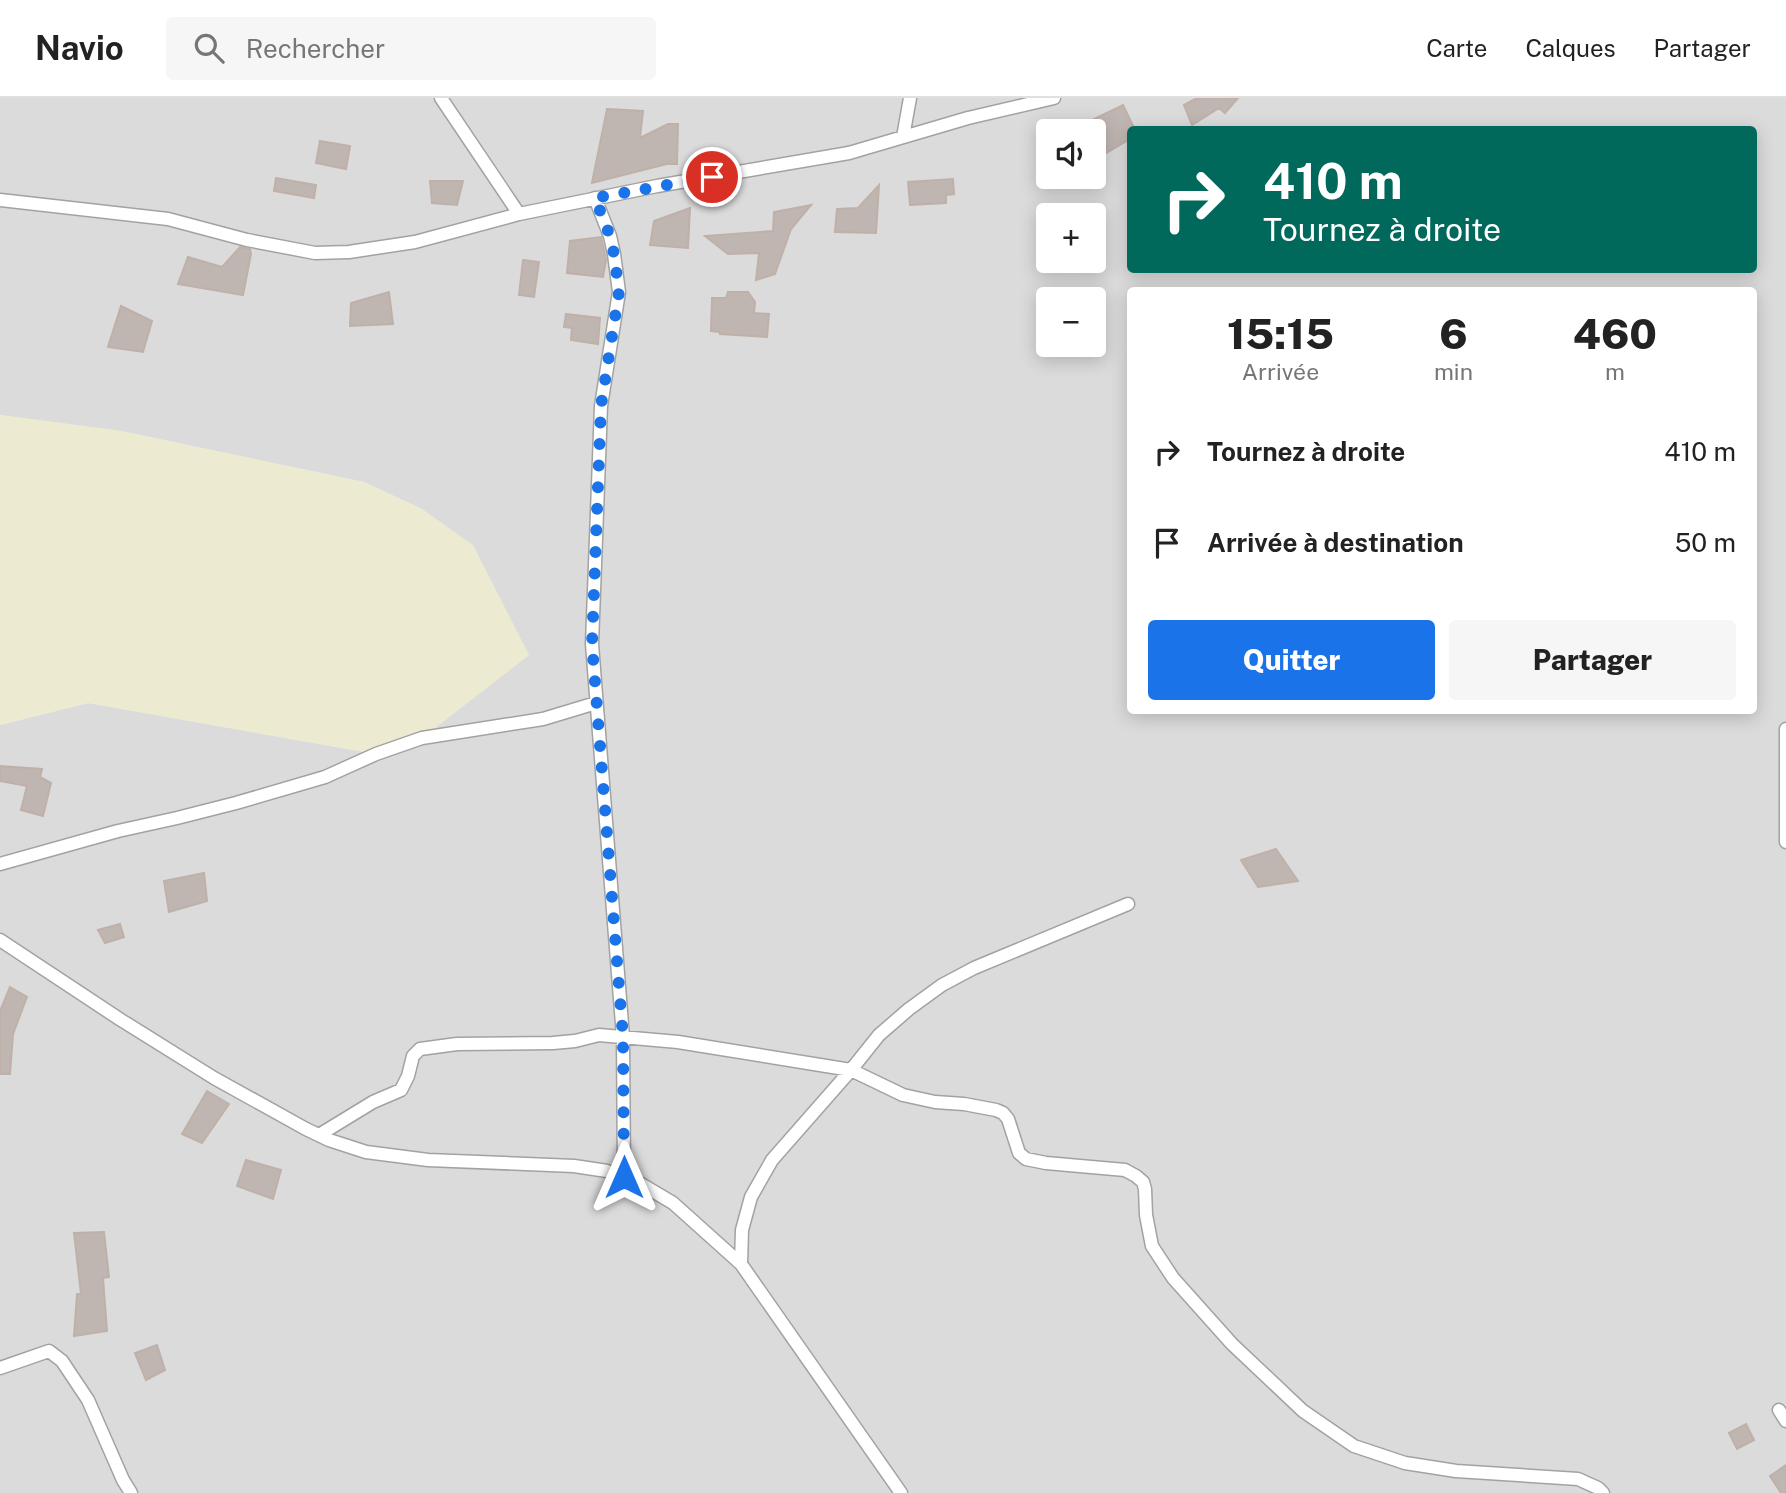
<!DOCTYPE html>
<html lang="fr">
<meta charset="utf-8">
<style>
:root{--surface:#fff;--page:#f6f6f6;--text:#222;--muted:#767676;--line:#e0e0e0;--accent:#1a73e8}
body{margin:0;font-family:"Public Sans",sans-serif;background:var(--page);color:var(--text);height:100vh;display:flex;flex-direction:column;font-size:26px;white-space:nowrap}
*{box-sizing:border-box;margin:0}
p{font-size:23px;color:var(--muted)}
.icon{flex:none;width:38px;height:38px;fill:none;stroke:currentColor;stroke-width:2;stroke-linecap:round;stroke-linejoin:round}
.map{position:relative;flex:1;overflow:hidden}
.panel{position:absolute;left:1127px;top:189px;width:630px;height:427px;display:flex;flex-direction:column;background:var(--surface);border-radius:7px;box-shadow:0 4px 18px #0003}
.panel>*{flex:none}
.banner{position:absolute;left:1127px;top:28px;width:630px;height:147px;border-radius:7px;box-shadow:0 4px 18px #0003;background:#00695c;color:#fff;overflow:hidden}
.tools{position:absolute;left:1036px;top:21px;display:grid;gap:14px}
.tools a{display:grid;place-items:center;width:70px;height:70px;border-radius:7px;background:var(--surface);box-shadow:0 4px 18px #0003;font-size:35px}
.pin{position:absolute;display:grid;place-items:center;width:60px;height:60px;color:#fff;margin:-30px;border:4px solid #fff;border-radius:50%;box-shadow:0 2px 7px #0007}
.me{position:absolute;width:77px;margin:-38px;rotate:0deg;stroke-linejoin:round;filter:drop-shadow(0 0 5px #0008)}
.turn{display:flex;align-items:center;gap:24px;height:147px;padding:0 21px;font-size:32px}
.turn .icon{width:91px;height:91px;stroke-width:2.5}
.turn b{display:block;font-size:49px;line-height:60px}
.eta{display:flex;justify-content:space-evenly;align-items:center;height:119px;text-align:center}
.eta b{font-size:42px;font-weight:800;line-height:49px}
.primary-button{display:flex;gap:14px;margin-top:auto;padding:14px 21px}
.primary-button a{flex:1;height:80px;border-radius:7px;background:var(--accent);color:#fff;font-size:28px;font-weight:800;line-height:80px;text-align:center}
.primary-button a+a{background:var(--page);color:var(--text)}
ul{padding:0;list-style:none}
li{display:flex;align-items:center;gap:21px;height:91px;padding:0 21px}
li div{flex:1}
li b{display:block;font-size:26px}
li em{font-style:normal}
header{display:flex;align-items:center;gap:42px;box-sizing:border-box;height:98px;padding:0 35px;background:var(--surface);border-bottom:2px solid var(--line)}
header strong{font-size:33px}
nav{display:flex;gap:38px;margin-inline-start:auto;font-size:24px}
.search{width:490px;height:63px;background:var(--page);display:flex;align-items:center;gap:18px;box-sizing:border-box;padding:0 24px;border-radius:7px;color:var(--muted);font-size:26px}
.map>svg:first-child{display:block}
</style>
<header>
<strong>Navio</strong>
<div class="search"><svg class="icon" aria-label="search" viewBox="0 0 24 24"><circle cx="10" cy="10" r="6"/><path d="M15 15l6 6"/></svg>Rechercher</div>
<nav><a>Carte</a><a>Calques</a><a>Partager</a></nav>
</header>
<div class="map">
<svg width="1786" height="1395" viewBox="0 0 1786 1395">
<rect width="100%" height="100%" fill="#eeeae5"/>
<path fill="#dcdbdb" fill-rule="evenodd" d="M 0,0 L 1786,0 L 1786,1395 L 0,1395 L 0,627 L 88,605 L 376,656 L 422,640 L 529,557 L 422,411 L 364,384 L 121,333 L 0,317 ZM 1130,32 L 1754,32 L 1754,172 L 1130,172 ZM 1048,33 L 1094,33 L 1094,79 L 1048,79 ZM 1048,117 L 1094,117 L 1094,163 L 1048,163 ZM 1130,192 L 1754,192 L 1754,612 L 1130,612 ZM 1048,201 L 1094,201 L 1094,247 L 1048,247 Z"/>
<path fill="#ecebd1" d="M 0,317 L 121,333 L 364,384 L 422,411 L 473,447 L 529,557 L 422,640 L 376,656 L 88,605 L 0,627 Z"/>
<path fill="#bfb6b2" stroke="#bfb0a8" stroke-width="2" d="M 1197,0 L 1238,0 L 1225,15 L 1219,10 L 1192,27 L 1184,7 Z
M 1123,7 L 1135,32 L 1130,32 L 1130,41 L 1106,55 L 1090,23 Z
M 607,11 L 643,13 L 640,40 L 668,26 L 678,26 L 677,66 L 667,66 L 592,85 Z
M 320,43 L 350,48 L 346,71 L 316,65 Z
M 276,80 L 316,87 L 314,100 L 274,93 Z
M 953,81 L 954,96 L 946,97 L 946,105 L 910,107 L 908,84 Z
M 430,83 L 463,83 L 457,107 L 432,105 Z
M 879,87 L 876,135 L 835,134 L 837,111 L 858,110 Z
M 811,107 L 791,131 L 775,176 L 756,182 L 759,155 L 728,156 L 705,138 L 773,133 L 774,114 Z
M 690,110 L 688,150 L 650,147 L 654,123 Z
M 601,139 L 606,162 L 603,179 L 567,175 L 570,143 Z
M 240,149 L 250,151 L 251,156 L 243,197 L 178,186 L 188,159 L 222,169 Z
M 523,162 L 539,164 L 534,199 L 519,197 Z
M 389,194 L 393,226 L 350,228 L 351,205 Z
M 728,194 L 748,194 L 755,204 L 754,215 L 769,216 L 767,239 L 720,236 L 720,234 L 711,233 L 712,200 L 726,200 Z
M 121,208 L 152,223 L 143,254 L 108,249 Z
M 566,216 L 600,220 L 598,246 L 571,242 L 572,230 L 564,229 Z
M 0,668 L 42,671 L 40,679 L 51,685 L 43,718 L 21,712 L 27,688 L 0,683 Z
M 1276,751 L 1298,783 L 1258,789 L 1241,762 Z
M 204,775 L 207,803 L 169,814 L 164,783 Z
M 120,826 L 124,839 L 105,845 L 98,832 Z
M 10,889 L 27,899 L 13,936 L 10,976 L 0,976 L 0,913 Z
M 207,993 L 229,1006 L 202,1045 L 182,1036 Z
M 246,1062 L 281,1072 L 273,1101 L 237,1088 Z
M 104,1134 L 109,1179 L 103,1180 L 107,1233 L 74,1238 L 77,1196 L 81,1196 L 74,1135 Z
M 157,1247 L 165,1272 L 146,1282 L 135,1255 Z
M 1746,1326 L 1754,1342 L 1737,1351 L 1729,1335 Z
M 1786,1367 L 1786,1395 L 1781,1395 L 1770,1378 Z"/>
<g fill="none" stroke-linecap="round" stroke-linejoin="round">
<defs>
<path id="minor" d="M 441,0 L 519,116
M 903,39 L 910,0
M 595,100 L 610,138 L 614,156 L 619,194 L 601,308 L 592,546 L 623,939 L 624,1079
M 0,102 L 168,121 L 247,142 L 315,155 L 349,154 L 415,144 L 519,116 L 657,88 L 849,55 L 968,20 L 1054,0
M 1786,631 L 1786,744
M 0,766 L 118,733 L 177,720 L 236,705 L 325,679 L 376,656 L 422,640 L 543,621 L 596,605
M 0,842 L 121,922 L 214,980 L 306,1031 L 329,1042 L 366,1054 L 428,1062 L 574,1068 L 607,1073 L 641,1086 L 673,1105 L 741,1166 L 901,1395
M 319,1037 L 373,1004 L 401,992 L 408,978 L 413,958 L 420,951 L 457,946 L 553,945 L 575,943 L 599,937 L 678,944 L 851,972 L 903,997 L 935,1004 L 964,1006 L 996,1012 L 1003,1015 L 1008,1021 L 1019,1055 L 1026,1061 L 1046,1065 L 1125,1072 L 1136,1078 L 1143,1084 L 1145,1091 L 1146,1117 L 1152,1148 L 1173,1180 L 1232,1246 L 1303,1313 L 1354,1348 L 1405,1365 L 1456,1373 L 1578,1381 L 1598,1390 L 1603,1395
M 741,1166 L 742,1132 L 751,1099 L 772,1062 L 851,972 L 879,937 L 909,911 L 942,887 L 974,870 L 1128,806
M 0,1270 L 49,1253 L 62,1263 L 88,1302 L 123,1382 L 131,1395
M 1779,1312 L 1786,1323"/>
</defs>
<use href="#minor" stroke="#a2a2a2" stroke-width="15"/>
<use href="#minor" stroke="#fff" stroke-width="12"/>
</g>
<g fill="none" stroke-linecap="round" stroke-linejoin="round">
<path stroke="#1a73e8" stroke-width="12" stroke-dasharray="0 21.6" d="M 624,1079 L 623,939 L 592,546 L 601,308 L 619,194 L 614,156 L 610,138 L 595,100 L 712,79"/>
</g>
</svg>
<div class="tools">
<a><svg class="icon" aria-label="sound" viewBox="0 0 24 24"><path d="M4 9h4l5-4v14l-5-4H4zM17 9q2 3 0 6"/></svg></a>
<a>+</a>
<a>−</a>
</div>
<div class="pin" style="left:712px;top:79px;background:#d93025"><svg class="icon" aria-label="arrive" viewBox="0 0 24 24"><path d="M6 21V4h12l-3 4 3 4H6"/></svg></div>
<svg class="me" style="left:624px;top:1079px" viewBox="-20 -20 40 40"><path d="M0-17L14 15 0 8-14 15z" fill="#1a73e8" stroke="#fff" stroke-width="4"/></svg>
<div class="banner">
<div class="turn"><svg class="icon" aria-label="right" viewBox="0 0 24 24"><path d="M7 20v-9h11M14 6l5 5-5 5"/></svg><div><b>410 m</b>Tournez à droite</div></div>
</div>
<section class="panel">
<div class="eta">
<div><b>15:15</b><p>Arrivée</p></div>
<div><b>6</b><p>min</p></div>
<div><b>460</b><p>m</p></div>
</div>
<ul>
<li><svg class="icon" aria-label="right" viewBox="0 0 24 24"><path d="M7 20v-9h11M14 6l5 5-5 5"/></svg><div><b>Tournez à droite</b></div><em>410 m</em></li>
<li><svg class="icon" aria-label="arrive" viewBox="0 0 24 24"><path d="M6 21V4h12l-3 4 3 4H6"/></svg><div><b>Arrivée à destination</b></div><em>50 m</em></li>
</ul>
<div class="primary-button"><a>Quitter</a><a>Partager</a></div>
</section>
</div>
